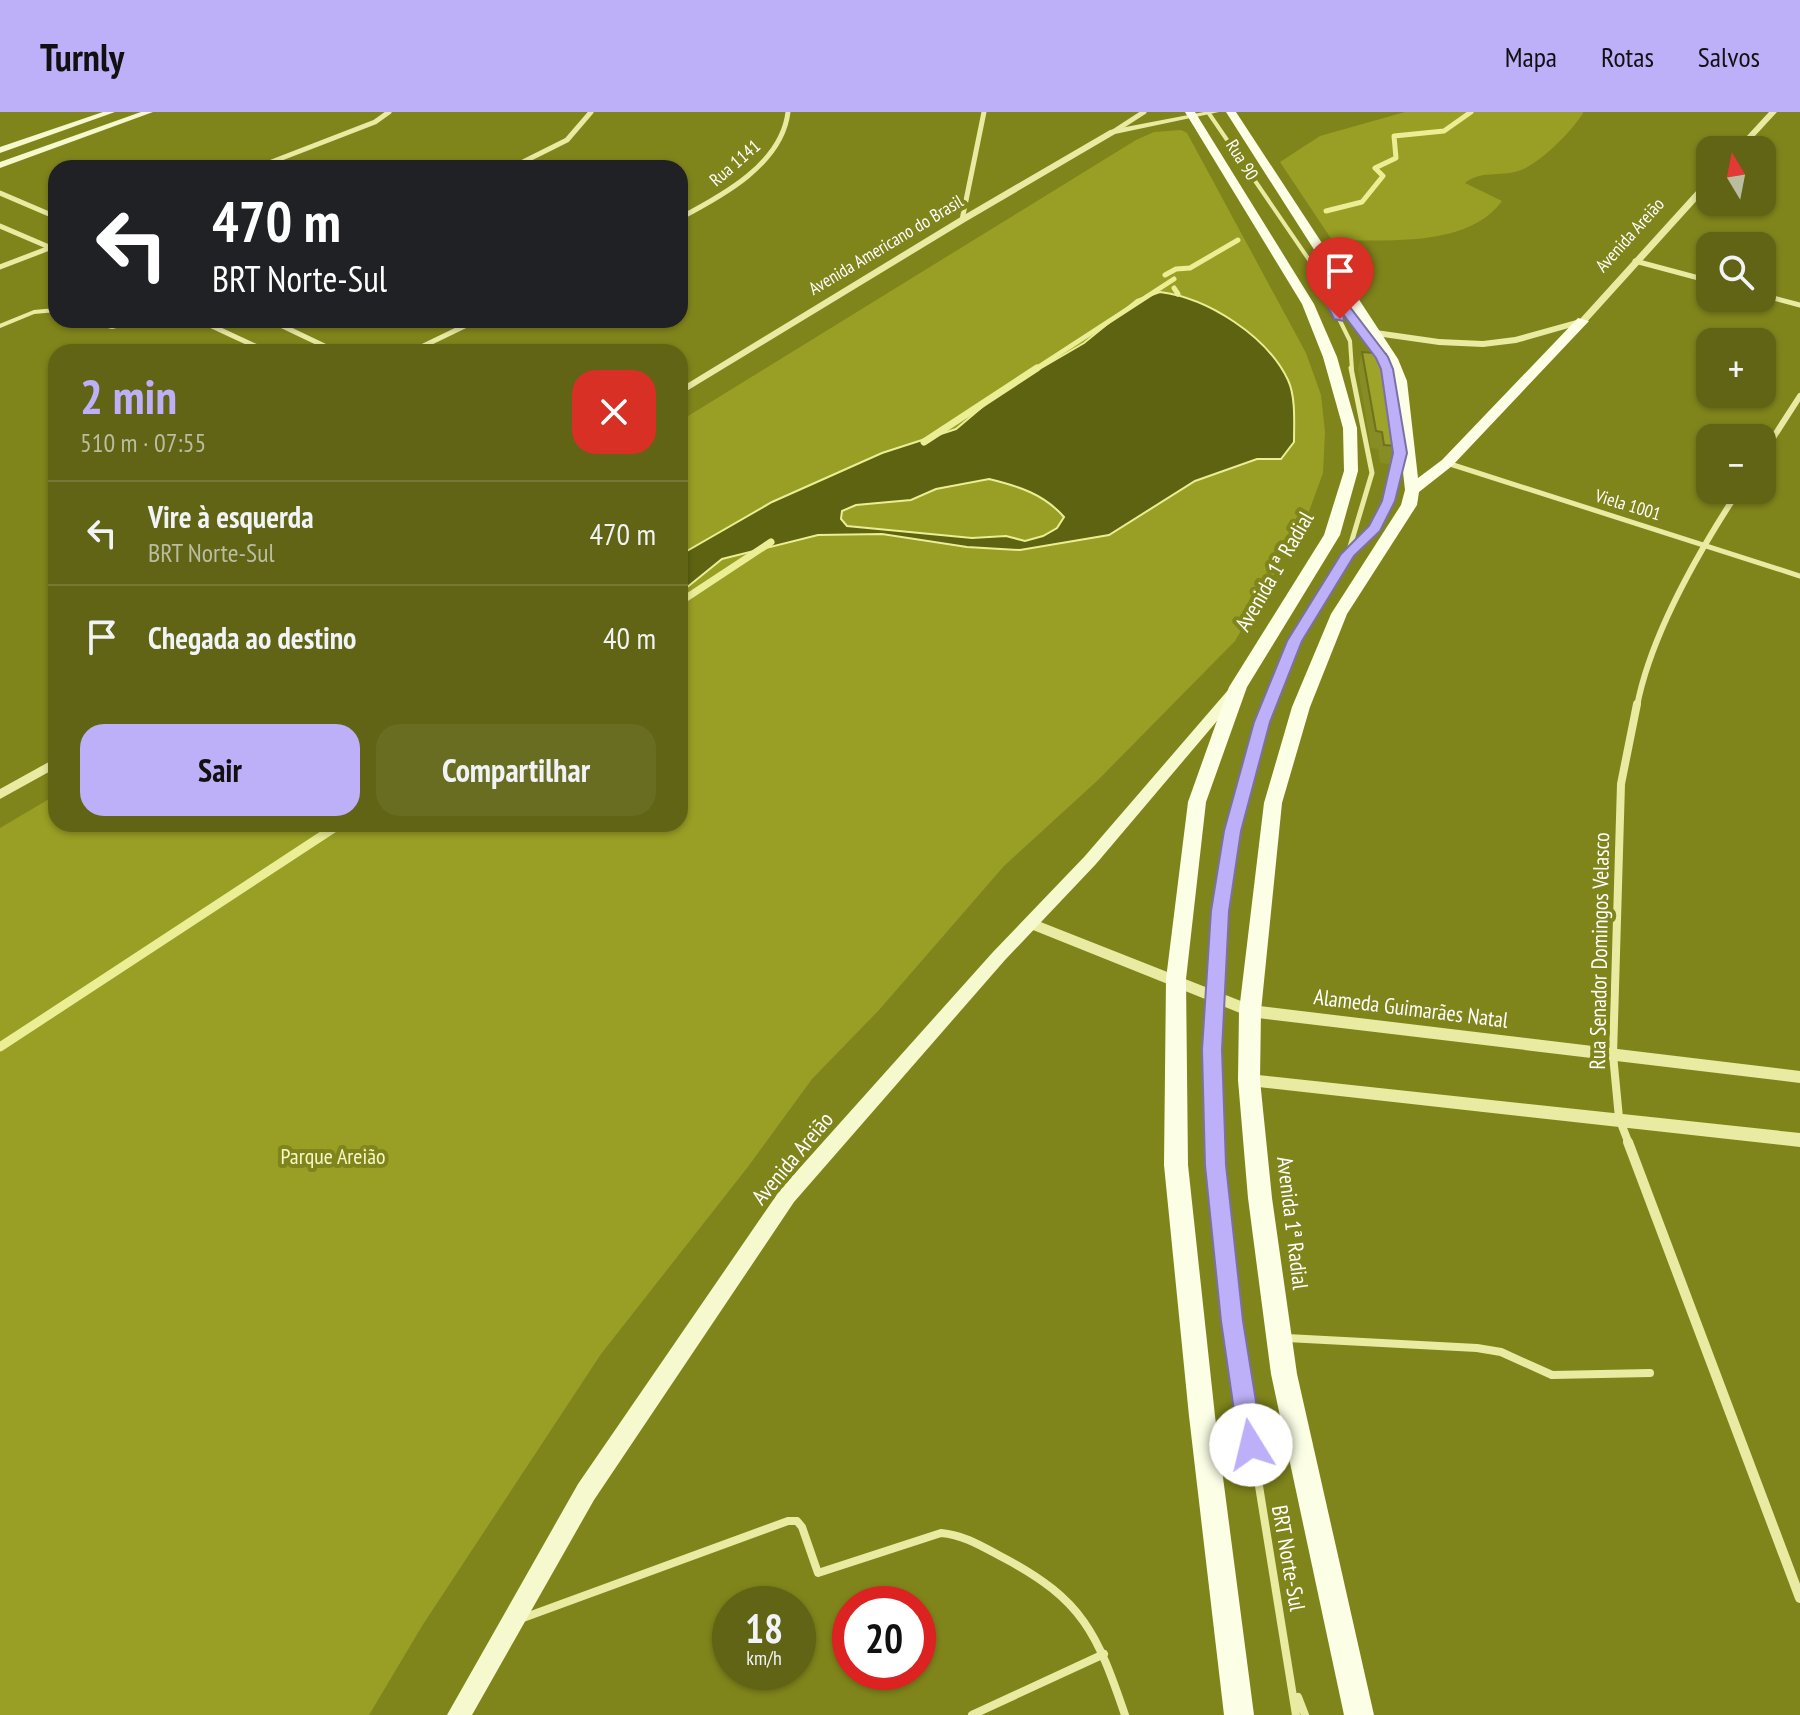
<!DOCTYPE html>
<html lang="pt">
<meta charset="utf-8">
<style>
:root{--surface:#606414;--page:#696d22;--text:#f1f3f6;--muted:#babda0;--line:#747834;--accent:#bdb0f9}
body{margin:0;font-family:"PT Sans Narrow",sans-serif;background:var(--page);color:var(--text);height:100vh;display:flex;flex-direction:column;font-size:30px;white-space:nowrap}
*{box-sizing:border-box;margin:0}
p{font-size:26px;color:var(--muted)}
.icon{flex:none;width:44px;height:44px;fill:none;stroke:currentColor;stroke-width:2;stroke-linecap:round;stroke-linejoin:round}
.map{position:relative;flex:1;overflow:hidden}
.panel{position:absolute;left:48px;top:232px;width:640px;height:488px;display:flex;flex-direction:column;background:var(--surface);border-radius:24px;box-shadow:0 2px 6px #0004}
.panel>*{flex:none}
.top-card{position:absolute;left:48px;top:48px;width:640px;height:168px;border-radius:24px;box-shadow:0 2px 6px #0004;background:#202124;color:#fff;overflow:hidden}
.needle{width:52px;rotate:350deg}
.buttons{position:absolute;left:1696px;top:24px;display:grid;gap:16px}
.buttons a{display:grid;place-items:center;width:80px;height:80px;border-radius:16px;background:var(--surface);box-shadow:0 2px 6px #0004;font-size:40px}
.speed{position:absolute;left:712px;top:1474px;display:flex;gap:16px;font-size:40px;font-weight:700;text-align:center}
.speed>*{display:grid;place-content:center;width:104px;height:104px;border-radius:50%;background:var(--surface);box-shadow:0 2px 6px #0004;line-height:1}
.speed small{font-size:20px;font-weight:400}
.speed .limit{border:12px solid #d22;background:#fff;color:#111}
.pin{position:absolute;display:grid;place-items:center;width:68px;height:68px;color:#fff;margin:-82px -34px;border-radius:50% 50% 50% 0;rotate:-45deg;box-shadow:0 0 8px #0007}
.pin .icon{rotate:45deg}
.me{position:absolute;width:88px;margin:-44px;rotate:351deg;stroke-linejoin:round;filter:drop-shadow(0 0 6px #0008)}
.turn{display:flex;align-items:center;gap:28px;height:168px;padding:0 32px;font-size:36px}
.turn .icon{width:104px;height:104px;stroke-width:2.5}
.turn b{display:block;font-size:56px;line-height:68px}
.round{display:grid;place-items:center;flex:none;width:84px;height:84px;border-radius:24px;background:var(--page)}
.summary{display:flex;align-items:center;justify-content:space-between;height:136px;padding:0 32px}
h1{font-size:48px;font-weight:600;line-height:60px;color:var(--accent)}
.cta{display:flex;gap:16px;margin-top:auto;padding:16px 32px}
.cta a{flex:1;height:92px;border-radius:24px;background:var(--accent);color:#111;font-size:32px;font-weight:600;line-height:92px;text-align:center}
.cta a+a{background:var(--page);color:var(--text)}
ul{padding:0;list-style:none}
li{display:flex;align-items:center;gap:24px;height:104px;padding:0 32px;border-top:2px solid var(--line)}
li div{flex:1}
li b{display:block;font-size:30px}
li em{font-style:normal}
header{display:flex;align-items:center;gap:48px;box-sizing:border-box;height:112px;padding:0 40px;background:var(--accent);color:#111}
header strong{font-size:38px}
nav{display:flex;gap:44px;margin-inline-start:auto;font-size:28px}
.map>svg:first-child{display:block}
</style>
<header>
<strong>Turnly</strong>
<nav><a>Mapa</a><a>Rotas</a><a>Salvos</a></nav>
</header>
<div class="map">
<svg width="1800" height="1603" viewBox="0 0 1800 1603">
<rect width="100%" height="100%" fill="#80851b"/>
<path fill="#999e24" d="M 1405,0 L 1583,0 L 1583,1 C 1572,19 1539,53 1518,59 C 1499,65 1481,58 1465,71 L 1502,89 C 1468,136 1384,128 1332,128 L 1280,50 L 1320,24 Z
M 1181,18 L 1187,21 L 1306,241 L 1321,283 L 1325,320 L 1323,361 L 1307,405 L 1235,529 L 1098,668 L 1004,754 L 879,898 L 812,967 L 747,1056 L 601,1242 L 422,1514 L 369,1603 L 0,1603 L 0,716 L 56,683 L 56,712 L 680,712 L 680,309 L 1136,28 L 1154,20 Z"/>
<path fill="#5e6312" stroke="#ebee94" stroke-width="2" fill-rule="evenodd" d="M 1160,180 C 1208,186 1267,224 1288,268 C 1296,285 1294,312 1294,330 L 1281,347 L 1257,347 L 1195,369 L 1109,423 L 1020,438 L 967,435 L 882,422 L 818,423 L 722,447 L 680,481 L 680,443 L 772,390 L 882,341 L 956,317 L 1000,280 L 1084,231 L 1137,188 ZM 989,367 C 1018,374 1044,382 1064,405 L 1057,416 L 1043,424 L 1025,429 L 1006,424 L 972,426 L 847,414 L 841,407 L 842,399 L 856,393 L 911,388 L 936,377 Z"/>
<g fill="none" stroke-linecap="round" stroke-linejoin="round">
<path stroke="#ebee94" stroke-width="5" d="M 1326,99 L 1362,90 L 1383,64 L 1375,56 L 1396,46 L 1394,24 L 1444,19 L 1471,0
M 1165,163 L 1176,157 L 1190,156 L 1238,128
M 1174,176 L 1178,182
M 1034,258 L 1174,167"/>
<path stroke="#ebee94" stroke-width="7" d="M 924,330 L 1037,256
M 680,490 L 771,430"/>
<path stroke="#ebee94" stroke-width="9" d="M 0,935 L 340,712"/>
<path stroke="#e9eba2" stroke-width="4" d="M 1208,0 L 1316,158 L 1368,223 L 1382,246
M 1321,170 L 1350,229 L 1352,258
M 87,208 L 112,215 L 141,208
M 0,214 L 34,200 L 56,198"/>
<path stroke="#e9eba2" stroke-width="5" d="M 1447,351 L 1800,464
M 1349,438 L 1372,361 L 1351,256
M 1269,594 C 1285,551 1303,511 1327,472 C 1363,415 1405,403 1397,323"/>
<path stroke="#e9eba2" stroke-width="6" d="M 1216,1032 C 1208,883 1217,733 1270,592"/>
<path stroke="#e9eba2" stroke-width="8" d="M 1216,1030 L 1233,1213 L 1296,1603
M 1287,1226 L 1477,1236 L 1501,1240 L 1552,1263 L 1650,1261
M 523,1506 L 788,1409 L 797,1409 L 802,1415 L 818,1461 L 941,1421 C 965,1423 983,1435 1004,1446 C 1083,1488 1097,1521 1125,1603
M 1298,1585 L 1305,1603
M 972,1603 L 1104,1542"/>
<path stroke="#e9eba2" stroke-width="5" d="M 1113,20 L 1144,0
M 256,56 L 375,10 L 389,0
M 511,56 L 567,28 L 591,0
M 0,81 L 56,105
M 680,106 C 722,84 782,52 788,0
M 962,108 L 984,0
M 0,114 L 56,138
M 1635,149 L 1710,169
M 0,155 L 52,135
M 1762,183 L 1800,193
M 199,208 L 268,240
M 270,208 L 337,240
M 411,240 L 477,208"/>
<path stroke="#e9eba2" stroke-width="6" d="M 1762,343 L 1800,284
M 1637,594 C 1651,522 1699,439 1739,378"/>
<path stroke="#e9eba2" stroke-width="8" d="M 1629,1032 L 1619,1006 L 1613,943 L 1621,672 L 1637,592"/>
<path stroke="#e9eba2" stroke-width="10" d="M 1628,1030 L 1800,1486"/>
<path fill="#e9eba2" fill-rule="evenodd" d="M 1204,0 L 1219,0 L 1115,22 L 965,110 L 680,283 L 680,276 L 959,106 L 1110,18 Z
M 1769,0 L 1777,0 L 1742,38 L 1734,38 Z
M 1707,67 L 1710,67 L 1710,74 L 1586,211 L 1516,231 L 1483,235 L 1439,233 L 1376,224 L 1371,221 L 1376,218 L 1439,227 L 1483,229 L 1515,225 L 1580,207 Z
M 56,646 L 56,656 L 0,687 L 0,677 Z
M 1033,807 L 1251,893 L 1800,959 L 1800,971 L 1250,905 L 1028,816 L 1026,812 L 1028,808 Z
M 1249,962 L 1800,1021 L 1800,1035 L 1249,974 L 1244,972 L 1241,968 L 1244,964 Z"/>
<path fill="#f6f8ce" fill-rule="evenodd" d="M 103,0 L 115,0 L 0,41 L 0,35 Z
M 141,0 L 153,0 L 0,56 L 0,50 Z
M 1234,576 L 1239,577 L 1241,580 L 1239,583 L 1096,752 L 1005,848 L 794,1090 L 594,1388 L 472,1603 L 447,1603 L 578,1372 L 780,1078 L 993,840 L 1085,744 L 1229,577 Z"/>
<path fill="#fcffe6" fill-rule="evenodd" d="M 1185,0 L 1195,0 L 1314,192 L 1337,245 L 1357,316 L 1358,359 L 1340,423 L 1247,575 L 1206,690 L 1186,867 L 1188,1053 L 1215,1304 L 1254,1603 L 1224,1603 L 1189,1304 L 1164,1053 L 1166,867 L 1188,690 L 1229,575 L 1324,423 L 1344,359 L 1343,316 L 1323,245 L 1302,192 Z
M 1226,0 L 1236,0 L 1398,247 L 1407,269 L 1418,366 L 1442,348 L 1578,206 L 1589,209 L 1452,354 L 1419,380 L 1417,393 L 1347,502 L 1310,595 L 1282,691 L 1261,899 L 1260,968 L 1272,1086 L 1297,1262 L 1374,1603 L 1344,1603 L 1271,1262 L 1248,1086 L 1238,968 L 1239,899 L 1264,691 L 1292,595 L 1331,502 L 1401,393 L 1405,378 L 1393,269 L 1384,247 Z"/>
</g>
<path fill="#888c24" d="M 1362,240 L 1401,322 L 1391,352 L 1380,351 L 1378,337 L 1371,336 L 1358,257 Z"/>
<path fill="#9ea32a" stroke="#6f721d" stroke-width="2" d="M 1362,240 L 1386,242 L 1401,322 L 1394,321 L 1396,334 L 1384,333 L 1382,320 L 1376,319 Z"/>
<path fill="#bdb0f9" stroke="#7b72a2" stroke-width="2" d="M 1316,155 L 1320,156 L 1388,245 L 1393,257 L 1407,341 L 1395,389 L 1380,419 L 1354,444 L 1302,529 L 1270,610 L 1241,719 L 1229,799 L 1222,938 L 1226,1053 L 1243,1209 L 1263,1333 L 1260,1342 L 1251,1345 L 1243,1342 L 1239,1333 L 1221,1209 L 1205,1053 L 1202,938 L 1211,799 L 1224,719 L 1254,610 L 1287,529 L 1341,442 L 1369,414 L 1382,389 L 1393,341 L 1381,257 L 1376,246 L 1343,202 L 1344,209 L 1334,207 L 1310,158 Z"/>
<g text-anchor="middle" stroke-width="8" stroke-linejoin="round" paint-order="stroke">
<g font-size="18" fill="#fff" stroke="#80851b">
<text transform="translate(1242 48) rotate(58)" y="6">Rua 90</text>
<text transform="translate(735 51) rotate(-41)" y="6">Rua 1141</text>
<text transform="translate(1630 123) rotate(-48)" y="6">Avenida Areião</text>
<text transform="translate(886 133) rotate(-31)" y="6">Avenida Americano do Brasil</text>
<text transform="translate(1628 393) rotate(17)" y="6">Viela 1001</text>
</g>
<g font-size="22" fill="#fff" stroke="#80851b">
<text transform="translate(1274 459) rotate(-60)" y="8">Avenida 1ª Radial</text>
<text transform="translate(1599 839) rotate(-89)" y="8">Rua Senador Domingos Velasco</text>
<text transform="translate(1411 896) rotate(7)" y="8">Alameda Guimarães Natal</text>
<text transform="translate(792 1046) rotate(-50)" y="8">Avenida Areião</text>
<text transform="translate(1293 1111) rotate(83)" y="8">Avenida 1ª Radial</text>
<text transform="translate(1289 1446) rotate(80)" y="8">BRT Norte-Sul</text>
</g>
<g font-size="22" fill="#f7f8c7" stroke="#80851b">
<text x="333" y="1052">Parque Areião</text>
</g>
</g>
</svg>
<div class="buttons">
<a><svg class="needle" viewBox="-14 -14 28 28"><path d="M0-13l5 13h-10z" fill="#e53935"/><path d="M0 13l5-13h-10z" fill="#babda0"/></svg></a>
<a><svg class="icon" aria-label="search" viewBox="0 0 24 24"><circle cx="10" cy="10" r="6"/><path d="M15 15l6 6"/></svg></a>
<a>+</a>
<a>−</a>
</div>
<div class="speed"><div>18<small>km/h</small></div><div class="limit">20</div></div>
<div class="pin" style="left:1340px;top:207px;background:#d93025"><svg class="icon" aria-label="arrive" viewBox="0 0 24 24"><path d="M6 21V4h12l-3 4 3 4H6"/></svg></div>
<svg class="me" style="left:1251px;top:1333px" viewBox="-20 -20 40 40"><circle r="19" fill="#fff"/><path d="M0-13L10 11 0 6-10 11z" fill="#bdb0f9"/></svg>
<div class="top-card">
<div class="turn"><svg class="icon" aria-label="left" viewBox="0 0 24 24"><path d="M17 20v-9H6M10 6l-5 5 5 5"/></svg><div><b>470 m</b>BRT Norte-Sul</div></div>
</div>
<section class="panel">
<div class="summary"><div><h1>2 min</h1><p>510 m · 07:55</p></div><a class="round" style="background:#d93025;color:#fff"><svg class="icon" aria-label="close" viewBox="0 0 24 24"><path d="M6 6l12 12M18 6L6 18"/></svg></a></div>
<ul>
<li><svg class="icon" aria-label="left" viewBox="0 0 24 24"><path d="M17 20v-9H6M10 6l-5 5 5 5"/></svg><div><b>Vire à esquerda</b><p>BRT Norte-Sul</p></div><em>470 m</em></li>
<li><svg class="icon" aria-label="arrive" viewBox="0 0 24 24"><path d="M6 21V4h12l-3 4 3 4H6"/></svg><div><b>Chegada ao destino</b></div><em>40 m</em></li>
</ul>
<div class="cta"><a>Sair</a><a>Compartilhar</a></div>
</section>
</div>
